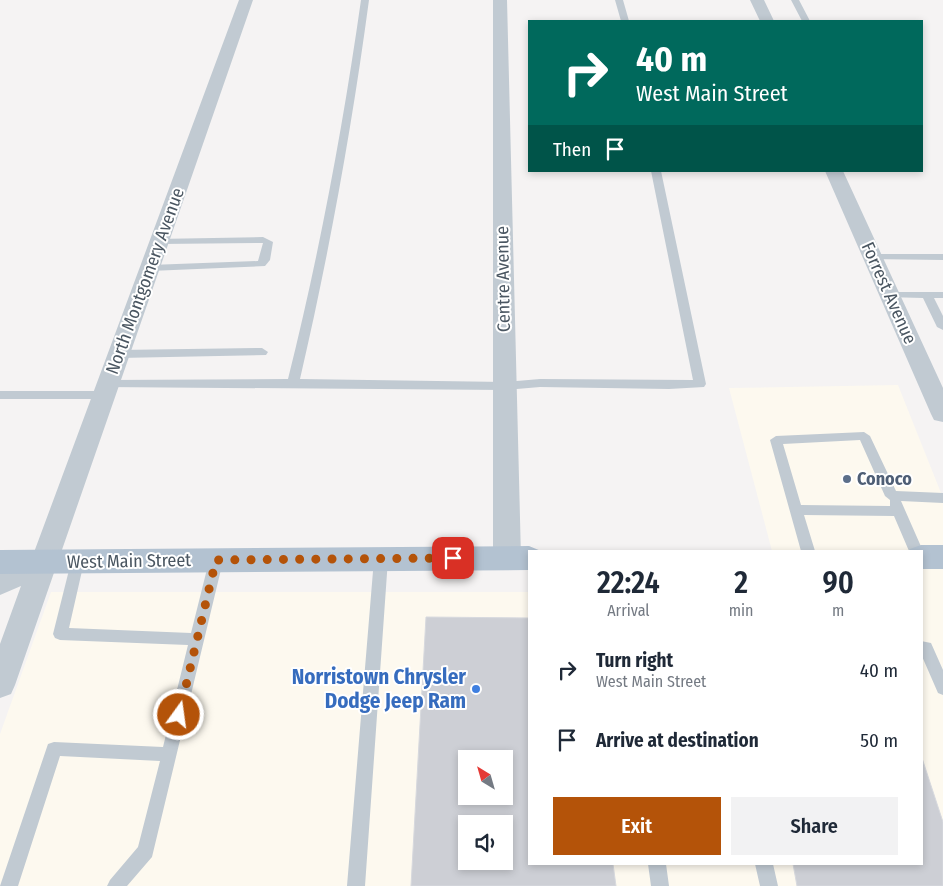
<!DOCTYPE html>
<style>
:root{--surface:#fff;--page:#f2f2f3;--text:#1f2937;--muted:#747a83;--accent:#b45309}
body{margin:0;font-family:"Fira Sans Condensed",sans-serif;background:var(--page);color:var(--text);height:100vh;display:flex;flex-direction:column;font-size:19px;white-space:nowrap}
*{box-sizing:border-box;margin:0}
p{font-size:16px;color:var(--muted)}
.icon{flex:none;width:28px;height:28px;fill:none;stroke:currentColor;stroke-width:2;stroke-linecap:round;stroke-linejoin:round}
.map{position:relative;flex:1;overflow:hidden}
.details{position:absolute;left:528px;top:550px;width:395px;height:315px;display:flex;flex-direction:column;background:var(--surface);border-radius:0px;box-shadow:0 2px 8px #0003}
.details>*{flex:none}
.banner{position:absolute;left:528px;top:20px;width:395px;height:152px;border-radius:0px;box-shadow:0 2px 8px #0003;background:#00695c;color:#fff;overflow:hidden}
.needle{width:32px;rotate:323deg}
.fabs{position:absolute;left:458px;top:750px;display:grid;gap:10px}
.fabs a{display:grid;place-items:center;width:55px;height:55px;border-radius:0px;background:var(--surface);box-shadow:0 2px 8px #0003;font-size:25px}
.pin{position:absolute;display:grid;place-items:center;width:42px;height:42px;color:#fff;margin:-21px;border-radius:10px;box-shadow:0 2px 8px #0006}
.me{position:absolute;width:55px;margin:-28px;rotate:14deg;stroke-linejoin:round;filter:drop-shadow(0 0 4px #0008)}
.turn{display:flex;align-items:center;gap:18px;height:105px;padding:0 25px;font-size:22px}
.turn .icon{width:65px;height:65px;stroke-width:2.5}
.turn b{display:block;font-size:35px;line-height:42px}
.then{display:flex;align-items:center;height:48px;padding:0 25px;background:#0003;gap:10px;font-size:19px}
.eta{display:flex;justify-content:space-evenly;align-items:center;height:85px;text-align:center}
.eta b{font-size:30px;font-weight:600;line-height:35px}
.cta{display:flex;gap:10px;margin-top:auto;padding:10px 25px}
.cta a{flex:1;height:58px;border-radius:0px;background:var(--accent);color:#fff;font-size:20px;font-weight:600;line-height:58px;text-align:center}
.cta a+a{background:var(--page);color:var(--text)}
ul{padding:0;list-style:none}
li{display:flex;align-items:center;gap:15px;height:70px;padding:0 25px}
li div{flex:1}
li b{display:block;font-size:19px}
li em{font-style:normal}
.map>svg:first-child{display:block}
</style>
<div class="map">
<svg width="943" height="886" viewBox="0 0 943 886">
<rect width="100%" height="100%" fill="#f5f3f3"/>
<path fill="#fdf9ef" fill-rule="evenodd" d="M 898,385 L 943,498 L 943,886 L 0,886 L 0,734 L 51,592 L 529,592 L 529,864 L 921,864 L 921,551 L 772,551 L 729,388 ZM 466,759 L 504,759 L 504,796 L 466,796 ZM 466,824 L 504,824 L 504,861 L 466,861 Z"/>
<path fill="#cdcfd5" stroke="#d7d9de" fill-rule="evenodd" d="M 426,617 L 529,618 L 529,864 L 613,864 L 616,886 L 411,886 ZM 466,759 L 504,759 L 504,796 L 466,796 ZM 466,824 L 504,824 L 504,861 L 466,861 Z
M 921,755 L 943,822 L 943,886 L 797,886 L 793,864 L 921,864 Z"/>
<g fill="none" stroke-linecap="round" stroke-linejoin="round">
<path fill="#c1cad2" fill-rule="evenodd" d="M 361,0 L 369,0 C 352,127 329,254 300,379 L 505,382 L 540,379 L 693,380 L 651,171 L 661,171 L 706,384 L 704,387 L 669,389 L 540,387 L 505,390 L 104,387 L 102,384 L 104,381 L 108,380 L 288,379 C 319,255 343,127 361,0 Z
M 615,0 L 623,0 L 629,21 L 621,21 Z
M 791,0 L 799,0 L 810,21 L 802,21 Z
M 263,237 L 273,242 L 270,260 L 265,266 L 150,271 L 145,268 L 150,265 L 258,261 L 263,243 L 160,244 L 155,241 L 156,239 Z
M 873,254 L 943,254 L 943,260 L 869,259 L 868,257 Z
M 890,292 L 943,292 L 943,298 L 934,298 L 943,316 L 943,330 L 937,327 L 923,298 L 886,297 L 885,295 Z
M 262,348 L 268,352 L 266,355 L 119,358 L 113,354 L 119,350 Z
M 0,391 L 104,391 L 110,395 L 104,399 L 0,399 Z
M 864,432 L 870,436 L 896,491 L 943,493 L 943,503 L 901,501 L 923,551 L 921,554 L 921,551 L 909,551 L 894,516 L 804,515 L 815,551 L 801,551 L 770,440 L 776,436 ZM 860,440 L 885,496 L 890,500 L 890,506 L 801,505 L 783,444 Z
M 381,554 L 386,555 L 388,559 L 365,886 L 347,886 L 374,559 L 376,555 Z
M 216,556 L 221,557 L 223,561 L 152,857 L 127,886 L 107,886 L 110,880 L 138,847 L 160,761 L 60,756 L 18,886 L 0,886 L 48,744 L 54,742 L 163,747 L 188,645 L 60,640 L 55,638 L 53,634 L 72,558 L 77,557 L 82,558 L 84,562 L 69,628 L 191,633 L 209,561 L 211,557 Z
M 921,641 L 931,643 L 943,670 L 943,695 L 938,693 L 921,654 Z
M 648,864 L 666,864 L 669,886 L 651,886 Z
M 755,864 L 773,864 L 778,886 L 760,886 Z"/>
<path fill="#c1cad2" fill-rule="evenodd" d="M 239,0 L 253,0 L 15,685 L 11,694 L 0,698 L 0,644 L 21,586 L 0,595 L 0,571 L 33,555 Z
M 493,0 L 507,0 L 521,558 L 517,566 L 507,569 L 497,566 L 493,558 Z
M 750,0 L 764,0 L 774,21 L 760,21 Z
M 825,171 L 843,171 L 943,388 L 943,422 L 934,420 L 931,414 Z"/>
<path fill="#b3c2d1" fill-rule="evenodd" d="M 921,545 L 943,545 L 943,569 L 921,569 L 921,551 L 909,551 L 910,549 Z
M 529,546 L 541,551 L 529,551 L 529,570 L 0,574 L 0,550 Z"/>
</g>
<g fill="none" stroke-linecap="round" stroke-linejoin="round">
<path stroke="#b45309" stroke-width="9" stroke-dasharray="0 16.2" d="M 179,715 L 216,560 L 453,558"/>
</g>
<circle fill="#5c6f8a" stroke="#fff" stroke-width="2" cx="847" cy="479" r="5"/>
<circle fill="#3f7fe0" stroke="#fff" stroke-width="2" cx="476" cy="689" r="5"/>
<g text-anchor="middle" stroke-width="4" stroke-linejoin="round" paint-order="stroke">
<g font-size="18" fill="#4a5661" stroke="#fff">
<text transform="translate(503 279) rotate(-91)" y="6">Centre Avenue</text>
<text transform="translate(145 281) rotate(-70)" y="6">North Montgomery Avenue</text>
<text transform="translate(889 293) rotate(66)" y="6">Forrest Avenue</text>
<text transform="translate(129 561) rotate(-1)" y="6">West Main Street</text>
</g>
<g font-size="18" font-weight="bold" fill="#4e5e75" stroke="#fff" text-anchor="start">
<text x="857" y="485">Conoco</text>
</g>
<g font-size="21" font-weight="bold" fill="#366cbe" stroke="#fff" text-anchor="end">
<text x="466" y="684">Norristown Chrysler<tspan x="466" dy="24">Dodge Jeep Ram</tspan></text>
</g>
</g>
</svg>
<div class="fabs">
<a><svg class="needle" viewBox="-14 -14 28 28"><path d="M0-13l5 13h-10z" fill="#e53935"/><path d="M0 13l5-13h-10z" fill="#747a83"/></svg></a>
<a><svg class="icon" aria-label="sound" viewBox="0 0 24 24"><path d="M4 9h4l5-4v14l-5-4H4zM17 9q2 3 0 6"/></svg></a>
</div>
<div class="pin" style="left:453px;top:558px;background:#d93025"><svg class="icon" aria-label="arrive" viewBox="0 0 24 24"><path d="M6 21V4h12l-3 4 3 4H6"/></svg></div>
<svg class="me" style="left:179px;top:715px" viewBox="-20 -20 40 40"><circle r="17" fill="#b45309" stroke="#fff" stroke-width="3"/><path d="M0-11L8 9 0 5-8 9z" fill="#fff"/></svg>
<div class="banner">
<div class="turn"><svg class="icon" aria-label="right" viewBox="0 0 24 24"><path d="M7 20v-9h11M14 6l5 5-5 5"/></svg><div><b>40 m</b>West Main Street</div></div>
<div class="then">Then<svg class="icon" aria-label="arrive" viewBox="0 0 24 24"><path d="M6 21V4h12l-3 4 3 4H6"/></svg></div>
</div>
<section class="details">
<div class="eta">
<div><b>22:24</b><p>Arrival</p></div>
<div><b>2</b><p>min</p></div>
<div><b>90</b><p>m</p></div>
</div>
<ul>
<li><svg class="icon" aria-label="right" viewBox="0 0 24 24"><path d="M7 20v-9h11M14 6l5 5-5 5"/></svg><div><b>Turn right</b><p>West Main Street</p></div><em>40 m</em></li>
<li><svg class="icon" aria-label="arrive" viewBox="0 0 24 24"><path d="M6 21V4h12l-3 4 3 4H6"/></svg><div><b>Arrive at destination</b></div><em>50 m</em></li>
</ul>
<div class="cta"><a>Exit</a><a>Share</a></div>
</section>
</div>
